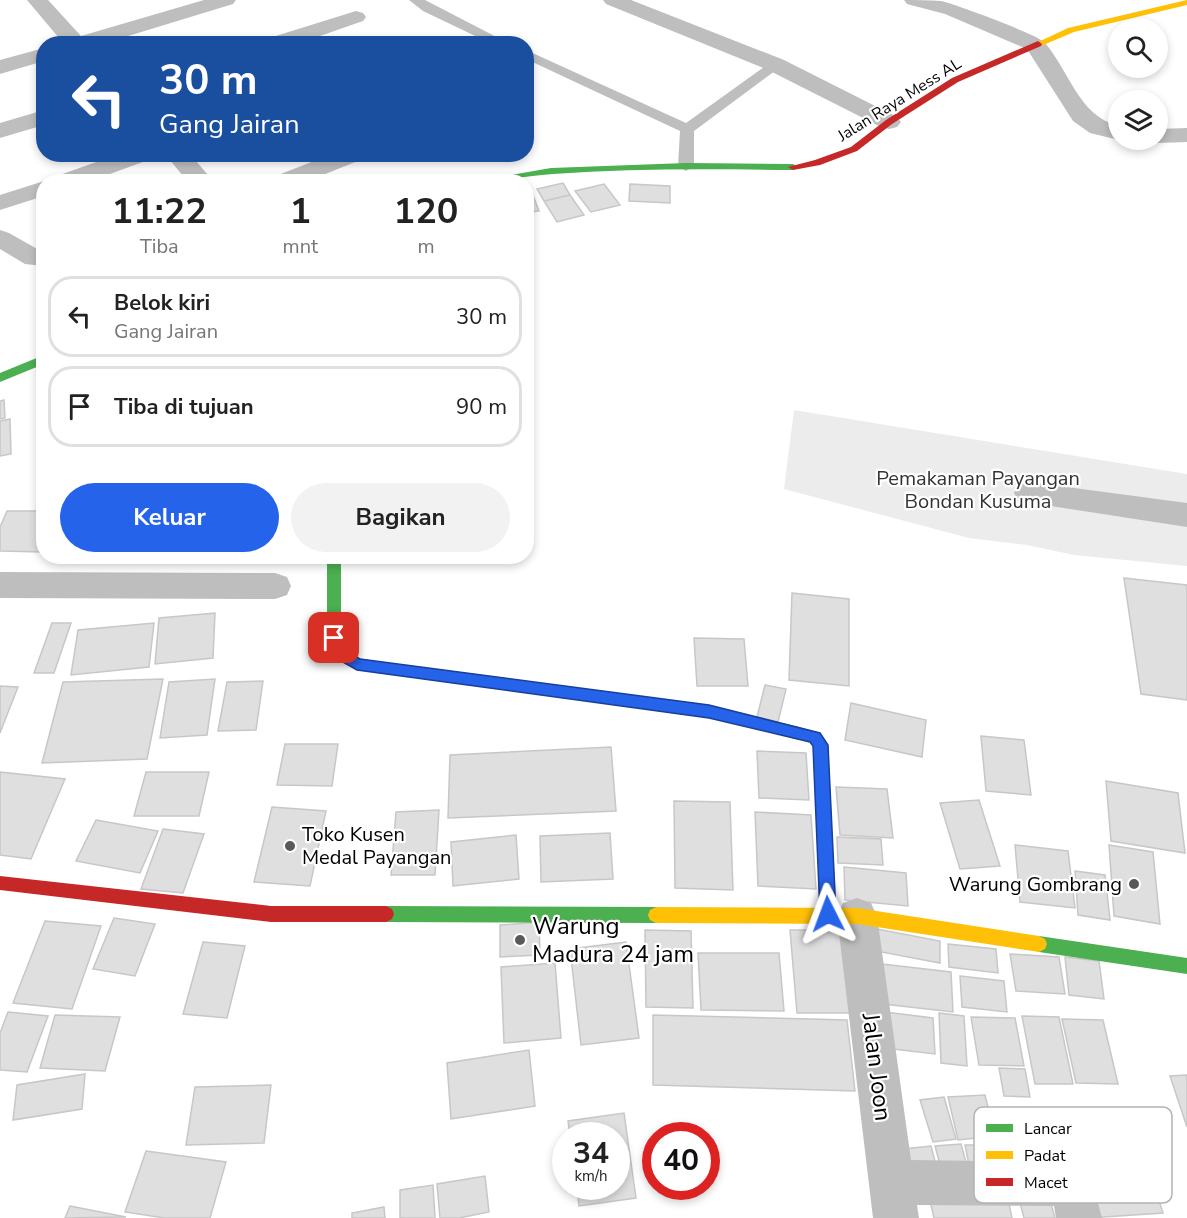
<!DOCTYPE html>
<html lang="id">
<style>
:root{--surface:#fff;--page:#f2f2f2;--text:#222;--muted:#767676;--line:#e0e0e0;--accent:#2563eb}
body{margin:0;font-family:"Nunito Sans",sans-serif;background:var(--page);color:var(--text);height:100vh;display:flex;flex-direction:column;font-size:22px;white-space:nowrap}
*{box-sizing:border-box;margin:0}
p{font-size:20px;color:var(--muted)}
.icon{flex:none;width:33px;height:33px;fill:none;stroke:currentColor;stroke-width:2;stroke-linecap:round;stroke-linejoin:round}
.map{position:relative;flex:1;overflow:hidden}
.side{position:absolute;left:36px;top:174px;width:498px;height:390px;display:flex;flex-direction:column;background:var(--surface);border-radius:24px;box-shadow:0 3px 9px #0003}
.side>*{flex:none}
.guide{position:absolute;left:36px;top:36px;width:498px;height:126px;border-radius:24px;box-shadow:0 3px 9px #0003;background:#1a4fa0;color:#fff;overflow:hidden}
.controls{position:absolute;left:1108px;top:18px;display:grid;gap:12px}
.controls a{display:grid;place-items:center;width:60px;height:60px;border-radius:50%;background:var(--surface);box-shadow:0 3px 9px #0003;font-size:30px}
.speed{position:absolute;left:552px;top:1122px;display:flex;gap:12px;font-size:30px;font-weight:700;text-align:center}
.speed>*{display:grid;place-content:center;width:78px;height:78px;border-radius:50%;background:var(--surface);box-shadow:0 3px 9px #0003;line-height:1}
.speed small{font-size:15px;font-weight:400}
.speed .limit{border:9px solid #d22;background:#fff;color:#111}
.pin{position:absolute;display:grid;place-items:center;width:51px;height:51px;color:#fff;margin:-26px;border-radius:12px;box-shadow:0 3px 9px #0006}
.me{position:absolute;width:66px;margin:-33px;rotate:357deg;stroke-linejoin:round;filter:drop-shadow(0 0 4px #0008)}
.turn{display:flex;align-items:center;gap:21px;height:126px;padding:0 24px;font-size:27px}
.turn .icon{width:78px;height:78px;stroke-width:2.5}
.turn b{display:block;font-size:42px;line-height:51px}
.eta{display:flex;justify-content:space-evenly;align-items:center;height:102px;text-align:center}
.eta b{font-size:36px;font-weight:700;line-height:42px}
.cta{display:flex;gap:12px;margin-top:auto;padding:12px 24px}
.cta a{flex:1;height:69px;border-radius:36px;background:var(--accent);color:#fff;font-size:24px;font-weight:700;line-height:69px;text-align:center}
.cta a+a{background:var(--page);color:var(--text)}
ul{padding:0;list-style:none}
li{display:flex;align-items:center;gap:18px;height:81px;margin:0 12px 9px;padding:0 12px;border:3px solid var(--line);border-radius:24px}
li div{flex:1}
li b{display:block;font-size:22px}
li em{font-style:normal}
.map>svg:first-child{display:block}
</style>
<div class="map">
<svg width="1187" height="1218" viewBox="0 0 1187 1218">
<rect width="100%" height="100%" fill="#fff"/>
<path fill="#ececec" d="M 794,410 L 1187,474 L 1187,566 L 1074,555 L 1027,545 L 969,538 L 784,489 Z"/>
<path fill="#dfdfdf" stroke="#c7c7c7" stroke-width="1.5" d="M 563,183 L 570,195 L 544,201 L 537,189 Z
M 604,184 L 620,205 L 591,212 L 575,191 Z
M 630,184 L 670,186 L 670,203 L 629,201 Z
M 526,185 L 529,185 L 539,211 L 526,213 Z
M 570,195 L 584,215 L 557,222 L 544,201 Z
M 4,400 L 5,418 L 0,419 L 0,401 Z
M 10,419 L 11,454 L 0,456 L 0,421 Z
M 7,511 L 44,511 L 42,552 L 0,551 L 0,527 Z
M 1124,578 L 1187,585 L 1187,700 L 1141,694 Z
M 792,593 L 849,599 L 849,686 L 789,680 Z
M 215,613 L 213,658 L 155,664 L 159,618 Z
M 52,623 L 71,623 L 54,673 L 34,673 Z
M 154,623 L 149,667 L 71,675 L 78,630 Z
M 694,638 L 744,639 L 748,686 L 697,686 Z
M 163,679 L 147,759 L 42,763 L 63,682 Z
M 215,679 L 207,735 L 160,738 L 169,682 Z
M 263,681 L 256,730 L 218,731 L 227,682 Z
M 765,685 L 786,689 L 778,722 L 757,717 Z
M 0,686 L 18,687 L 0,733 Z
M 851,703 L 926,720 L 922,757 L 845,740 Z
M 981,736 L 1024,740 L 1031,795 L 986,791 Z
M 285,744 L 338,744 L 332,786 L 277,785 Z
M 611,747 L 616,811 L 448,818 L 450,755 Z
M 757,751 L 806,753 L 809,800 L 759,798 Z
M 0,772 L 65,779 L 31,859 L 0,855 Z
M 146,772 L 209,772 L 199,816 L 134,816 Z
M 1106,781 L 1178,793 L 1185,853 L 1111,841 Z
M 836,787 L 887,789 L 893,838 L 840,835 Z
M 979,800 L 1000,866 L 960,869 L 940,803 Z
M 674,801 L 730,802 L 733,890 L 675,888 Z
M 272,807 L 326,811 L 310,886 L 254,882 Z
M 439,810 L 435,875 L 391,875 L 396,812 Z
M 755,812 L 811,815 L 816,889 L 758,886 Z
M 96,820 L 158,831 L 140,873 L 76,861 Z
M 163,829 L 204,834 L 183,893 L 141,889 Z
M 610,833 L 613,879 L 541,882 L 540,836 Z
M 516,835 L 519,879 L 453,886 L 451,842 Z
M 837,837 L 881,839 L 883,865 L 838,863 Z
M 1015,845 L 1068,851 L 1075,908 L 1020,902 Z
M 1109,845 L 1153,852 L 1160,924 L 1114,916 Z
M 844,867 L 906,873 L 908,906 L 845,900 Z
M 1075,871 L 1105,875 L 1110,920 L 1078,915 Z
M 114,918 L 155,924 L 135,976 L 93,969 Z
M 45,921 L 101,926 L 72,1009 L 13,1003 Z
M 539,922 L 540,955 L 500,957 L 500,925 Z
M 877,929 L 940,941 L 940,963 L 876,951 Z
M 645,930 L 691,931 L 693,1008 L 646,1007 Z
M 790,930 L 840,930 L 850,1013 L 797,1013 Z
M 203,942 L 245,946 L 227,1018 L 183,1014 Z
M 626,942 L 639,1038 L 581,1045 L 570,949 Z
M 948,944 L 996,949 L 998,973 L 949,967 Z
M 698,953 L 779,953 L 784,1011 L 701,1010 Z
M 1010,954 L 1059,957 L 1065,994 L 1016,991 Z
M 1065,957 L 1099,961 L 1104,999 L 1069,995 Z
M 555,963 L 561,1038 L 504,1043 L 501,967 Z
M 882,964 L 951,972 L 953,1012 L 883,1004 Z
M 960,976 L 1004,981 L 1007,1012 L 962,1007 Z
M 8,1012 L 48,1016 L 27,1072 L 0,1070 L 0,1033 Z
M 885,1012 L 933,1018 L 935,1054 L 885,1048 Z
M 939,1013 L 964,1016 L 967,1066 L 941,1063 Z
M 55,1015 L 120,1017 L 105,1071 L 40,1068 Z
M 653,1015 L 847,1020 L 855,1091 L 653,1085 Z
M 1022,1016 L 1059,1017 L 1073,1084 L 1035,1084 Z
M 971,1017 L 1015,1018 L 1024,1066 L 979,1065 Z
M 1062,1019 L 1103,1020 L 1118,1084 L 1076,1083 Z
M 529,1050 L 535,1106 L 451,1119 L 447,1063 Z
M 999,1068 L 1025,1069 L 1030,1097 L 1004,1096 Z
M 85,1074 L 82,1109 L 13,1120 L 17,1085 Z
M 1187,1075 L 1187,1127 L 1170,1076 Z
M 271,1085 L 264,1143 L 186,1145 L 195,1087 Z
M 985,1095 L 995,1136 L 958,1140 L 948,1097 Z
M 944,1097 L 956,1139 L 933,1142 L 920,1100 Z
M 624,1113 L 636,1198 L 579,1206 L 577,1186 L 616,1186 L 616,1136 L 570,1136 L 568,1121 Z
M 961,1144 L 969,1173 L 943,1176 L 935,1146 Z
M 965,1145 L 1021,1145 L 1027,1176 L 971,1175 Z
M 931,1146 L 938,1173 L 899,1177 L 893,1150 Z
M 146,1151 L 226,1162 L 210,1218 L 164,1218 L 125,1212 Z
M 1148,1166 L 1163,1213 L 1089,1218 L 1075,1172 Z
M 485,1176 L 489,1212 L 459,1218 L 440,1218 L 437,1184 Z
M 433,1185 L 435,1218 L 400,1218 L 400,1190 Z
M 1005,1186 L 1012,1218 L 934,1218 L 928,1192 Z
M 1048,1193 L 1055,1218 L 1024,1218 L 1018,1195 Z
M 70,1206 L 126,1217 L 65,1218 Z
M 384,1207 L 385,1218 L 352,1218 L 352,1213 Z"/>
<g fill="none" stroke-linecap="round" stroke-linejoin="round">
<path fill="#bebebe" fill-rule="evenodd" d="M 409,0 L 425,0 L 510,44 L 492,44 L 423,11 Z
M 526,50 L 686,123 L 771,62 L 776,61 L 783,65 L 694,131 L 694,166 L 686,171 L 678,166 L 680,131 L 526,59 Z"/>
<path fill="#bebebe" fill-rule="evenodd" d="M 27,0 L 48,0 L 81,36 L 204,0 L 236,0 L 233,4 L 102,44 L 64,44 Z
M 603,0 L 631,0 L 784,60 L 897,117 L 901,122 L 897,127 L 889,129 L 881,127 L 768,70 L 606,4 Z
M 904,0 C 916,0 929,0 941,1 C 955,4 1036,34 1044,42 C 1070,71 1078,116 1119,126 L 1119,140 L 1121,140 L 1119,140 L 1090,133 L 1073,121 L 1027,49 L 945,14 L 907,4 Z
M 356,11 L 363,13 L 366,17 L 363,21 L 297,44 L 264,44 L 266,39 Z
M 44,48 L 44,61 L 0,74 L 0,60 Z
M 44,110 L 44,125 L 0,138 L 0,123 Z
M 1187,128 L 1187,142 L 1158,143 L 1149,140 L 1158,140 L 1158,129 Z
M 119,154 L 154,154 L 151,159 L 88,182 L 51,182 L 54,177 Z
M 165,154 L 190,154 L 214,182 L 188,182 Z
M 332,154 L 366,154 L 363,159 L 305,182 L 270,182 L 273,177 Z
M 44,181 L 47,182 L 44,182 L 44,196 L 0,210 L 0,195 Z
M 0,230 L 9,233 L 39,250 L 44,250 L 44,266 L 25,264 L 0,249 Z
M 1029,482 L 1187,503 L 1187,527 L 1018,501 L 1014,493 L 1018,485 Z
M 0,572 L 275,573 L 287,577 L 291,586 L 287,595 L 275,599 L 0,598 Z
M 857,898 L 871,903 L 877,916 L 911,1160 L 1063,1162 C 1093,1174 1094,1188 1102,1218 L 1056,1218 L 1054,1206 L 917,1205 L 919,1218 L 873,1218 L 837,916 L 843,903 Z"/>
<path fill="#4caf50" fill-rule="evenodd" d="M 686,163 L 793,164 L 798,167 L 793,170 C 713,169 633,168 553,174 C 525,176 499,182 470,182 L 551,168 Z
M 44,355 L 44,364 L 0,382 L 0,373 Z
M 327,556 L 341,556 L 341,638 L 345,650 L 360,659 L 521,680 L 526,682 L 528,686 L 526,690 L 521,692 L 357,670 L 334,657 L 327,638 Z
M 386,906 L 656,907 L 662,910 L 664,915 L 662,920 L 656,923 L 386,922 L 380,919 L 378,914 L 380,909 Z
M 1039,936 L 1187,958 L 1187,974 L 1039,952 L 1033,949 L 1031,944 L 1033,939 Z"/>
<path fill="#ffc107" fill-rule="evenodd" d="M 1187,0 L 1187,5 L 1074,32 L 1041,46 L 1034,44 L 1068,28 Z
M 521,680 L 709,706 L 795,726 L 800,728 L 802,732 L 800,736 L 795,738 L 709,718 L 521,692 L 516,690 L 514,686 L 516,682 Z
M 656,907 L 857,908 L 1039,936 L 1045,939 L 1047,944 L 1045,949 L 1039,952 L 857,924 L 656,923 L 650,920 L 648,915 L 650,910 Z"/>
<path fill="#c62828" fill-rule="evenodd" d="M 1038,41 L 1042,44 L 1041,46 L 958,82 L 892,124 L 857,151 L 820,165 L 793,170 L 788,167 L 815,160 L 851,147 L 886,120 L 952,78 Z
M 795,726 L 820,733 L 828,745 L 836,914 L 834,919 L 828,922 L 822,919 L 820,914 L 814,747 L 810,742 L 790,736 L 788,732 L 790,728 Z
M 0,876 L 271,906 L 386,906 L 392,909 L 394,914 L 392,919 L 386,922 L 271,922 L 0,890 Z"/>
</g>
<path fill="#2563eb" stroke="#184099" stroke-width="1.5" d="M 334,632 L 339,634 L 345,649 L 360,659 L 709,705 L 820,733 L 828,745 L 836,914 L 834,920 L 828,922 L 823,920 L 820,914 L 813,746 L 810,742 L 709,718 L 357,670 L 334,657 L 327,638 Z"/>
<g fill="#595959" stroke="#fff" stroke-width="2">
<circle cx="290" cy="846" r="6"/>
<circle cx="1134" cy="884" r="6"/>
<circle cx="520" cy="940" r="6"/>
</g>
<g text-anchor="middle" stroke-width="4.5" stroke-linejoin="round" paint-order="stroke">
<g font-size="16" fill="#000" stroke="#fff">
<text transform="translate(899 99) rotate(-32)" y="6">Jalan Raya Mess AL</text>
</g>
<g font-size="20" fill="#333" stroke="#fff">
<text x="978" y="485">Pemakaman Payangan<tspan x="978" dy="23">Bondan Kusuma</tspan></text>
</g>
<g font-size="20" fill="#000" stroke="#fff" text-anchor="start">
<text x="302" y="841">Toko Kusen<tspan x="302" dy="23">Medal Payangan</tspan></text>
<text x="1122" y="891" text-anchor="end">Warung Gombrang</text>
</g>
<g font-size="24" fill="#000" stroke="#fff" text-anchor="start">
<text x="532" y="934">Warung<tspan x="532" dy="28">Madura 24 jam</tspan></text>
</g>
<g font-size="24" fill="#000" stroke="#fff">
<text transform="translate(877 1067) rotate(83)" y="8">Jalan Joon</text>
</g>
</g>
<rect x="974" y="1107" width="198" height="96" rx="9" fill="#fff" stroke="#b2b2b2" stroke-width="1.5"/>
<rect x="986" y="1124" width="27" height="8" fill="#4caf50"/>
<rect x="986" y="1151" width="27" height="8" fill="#ffc107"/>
<rect x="986" y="1178" width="27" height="8" fill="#c62828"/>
<g font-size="16" fill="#000">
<text x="1024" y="1134">Lancar</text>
<text x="1024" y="1161">Padat</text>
<text x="1024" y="1188">Macet</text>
</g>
</svg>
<div class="controls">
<a><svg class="icon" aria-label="search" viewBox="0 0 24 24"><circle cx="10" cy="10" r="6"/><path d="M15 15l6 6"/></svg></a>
<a><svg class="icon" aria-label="layers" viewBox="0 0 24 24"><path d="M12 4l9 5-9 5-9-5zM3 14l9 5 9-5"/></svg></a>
</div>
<div class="speed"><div>34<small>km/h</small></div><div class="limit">40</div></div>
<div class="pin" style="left:334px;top:638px;background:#d93025"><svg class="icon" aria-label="arrive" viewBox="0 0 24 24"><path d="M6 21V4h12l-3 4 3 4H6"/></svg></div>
<svg class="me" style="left:828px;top:914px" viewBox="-20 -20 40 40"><path d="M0-17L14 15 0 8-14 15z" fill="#2563eb" stroke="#fff" stroke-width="4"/></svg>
<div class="guide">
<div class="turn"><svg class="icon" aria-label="left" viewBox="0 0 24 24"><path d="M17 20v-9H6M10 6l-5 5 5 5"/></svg><div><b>30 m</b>Gang Jairan</div></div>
</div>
<section class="side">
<div class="eta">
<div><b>11:22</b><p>Tiba</p></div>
<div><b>1</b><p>mnt</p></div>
<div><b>120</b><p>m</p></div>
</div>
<ul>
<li><svg class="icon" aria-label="left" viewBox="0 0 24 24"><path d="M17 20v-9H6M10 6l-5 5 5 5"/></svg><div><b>Belok kiri</b><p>Gang Jairan</p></div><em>30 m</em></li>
<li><svg class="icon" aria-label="arrive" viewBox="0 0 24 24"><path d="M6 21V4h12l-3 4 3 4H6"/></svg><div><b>Tiba di tujuan</b></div><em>90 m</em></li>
</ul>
<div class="cta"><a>Keluar</a><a>Bagikan</a></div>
</section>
</div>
